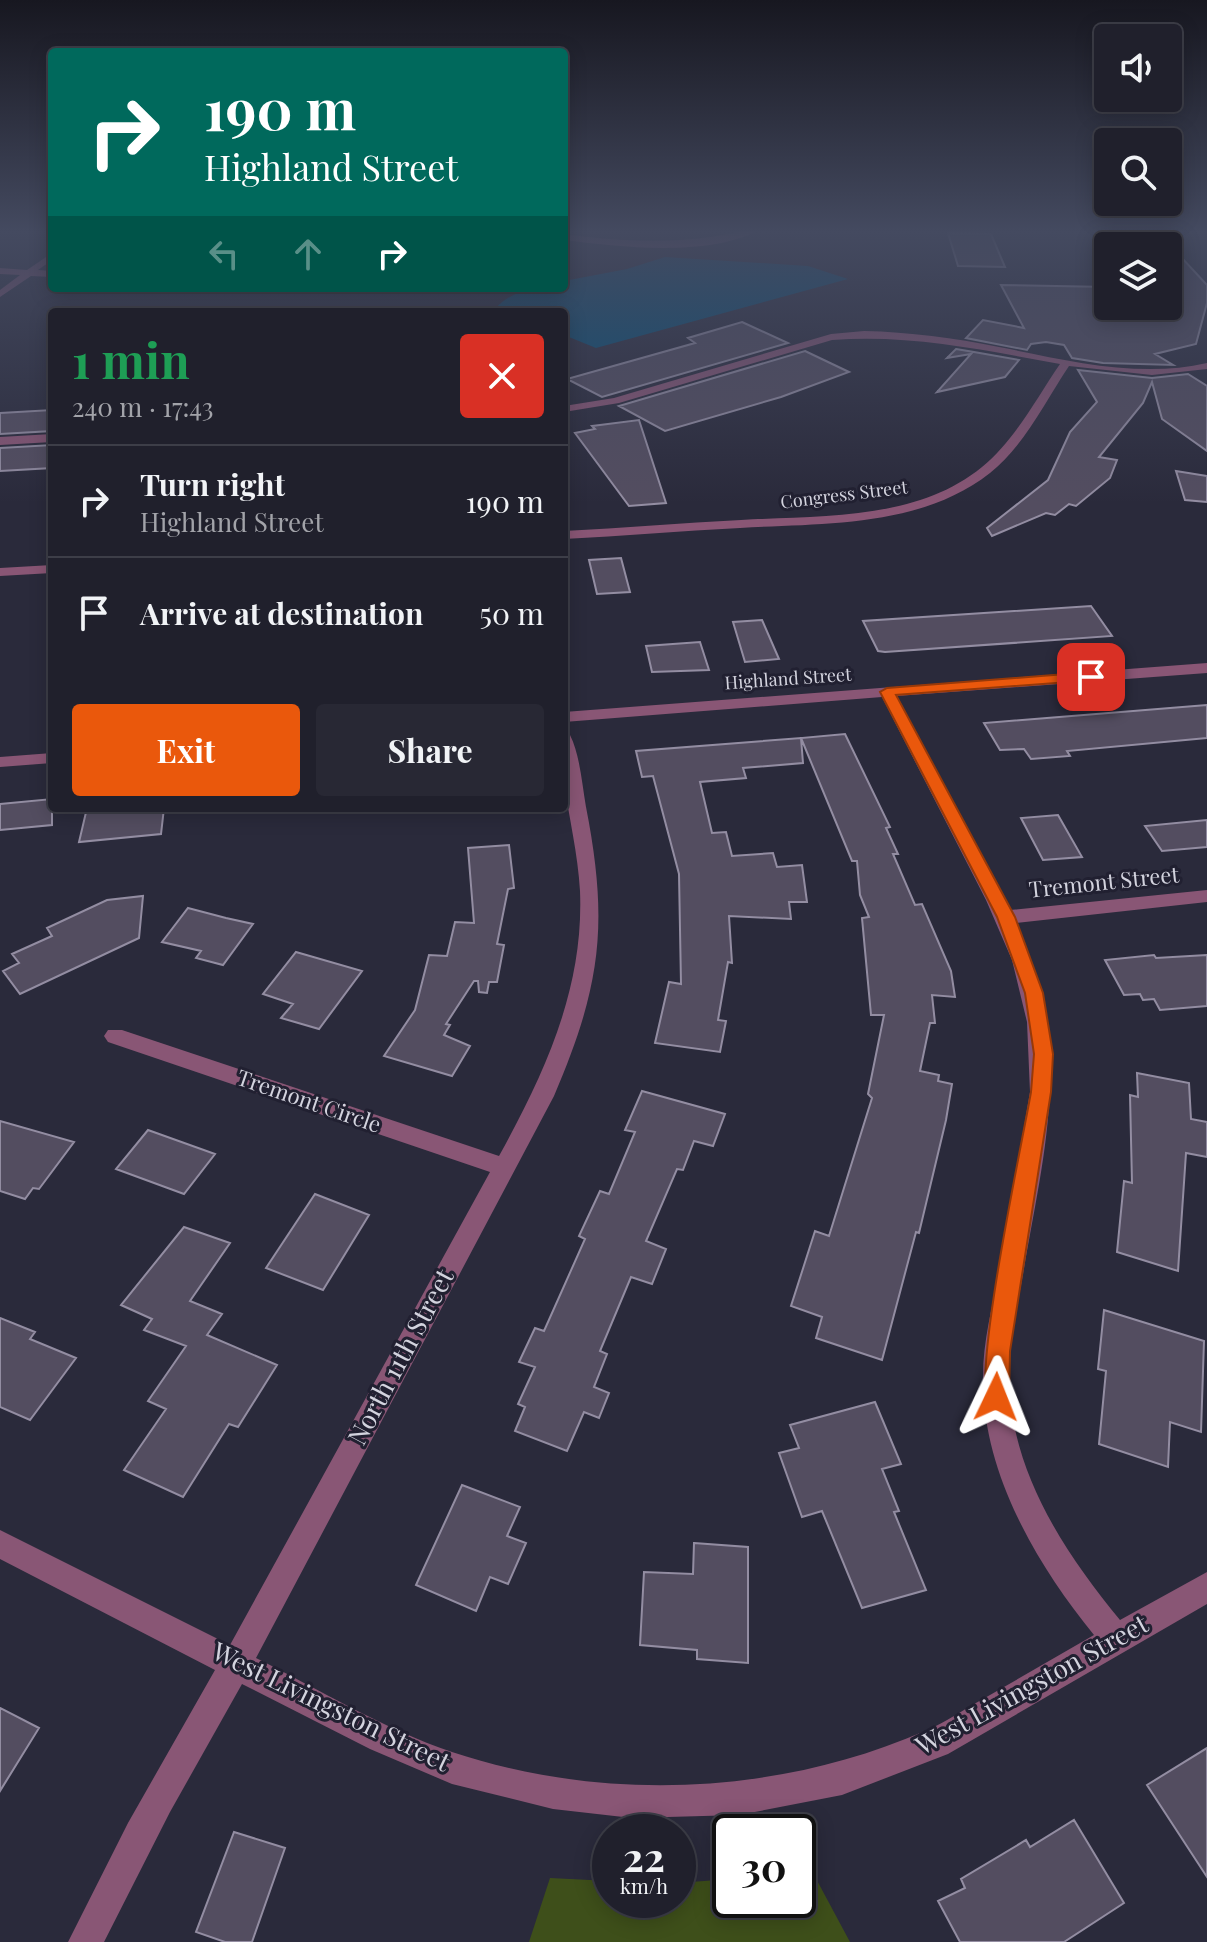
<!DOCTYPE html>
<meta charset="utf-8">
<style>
:root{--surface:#20202c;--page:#282834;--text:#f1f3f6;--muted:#a2a3a9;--line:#3d3e48;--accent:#ea580c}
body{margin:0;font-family:"Playfair Display",serif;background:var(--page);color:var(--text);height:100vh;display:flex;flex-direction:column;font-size:30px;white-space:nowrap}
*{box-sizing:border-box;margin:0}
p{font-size:26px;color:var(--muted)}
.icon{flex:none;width:44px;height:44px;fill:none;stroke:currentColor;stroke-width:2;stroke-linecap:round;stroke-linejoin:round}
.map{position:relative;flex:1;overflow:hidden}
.side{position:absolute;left:48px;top:308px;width:520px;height:504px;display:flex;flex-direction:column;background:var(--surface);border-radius:8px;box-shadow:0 4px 20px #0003,0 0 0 2px var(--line)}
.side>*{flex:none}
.banner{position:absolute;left:48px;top:48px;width:520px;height:244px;border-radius:8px;box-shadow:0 4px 20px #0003,0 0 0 2px var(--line);background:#00695c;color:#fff;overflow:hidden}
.controls{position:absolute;left:1094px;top:24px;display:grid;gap:16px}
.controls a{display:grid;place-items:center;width:88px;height:88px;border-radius:8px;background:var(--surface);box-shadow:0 4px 20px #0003,0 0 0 2px var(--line);font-size:40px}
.speed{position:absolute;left:592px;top:1814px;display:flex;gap:16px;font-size:40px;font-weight:700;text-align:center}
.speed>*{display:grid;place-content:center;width:104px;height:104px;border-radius:50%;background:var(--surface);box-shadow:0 4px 20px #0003,0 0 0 2px var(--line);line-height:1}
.speed small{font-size:20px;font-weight:400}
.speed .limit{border:4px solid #111;border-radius:12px;background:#fff;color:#111}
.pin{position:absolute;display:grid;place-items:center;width:68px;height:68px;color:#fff;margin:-34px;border-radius:16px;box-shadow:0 4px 12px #0006}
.me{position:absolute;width:88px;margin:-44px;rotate:2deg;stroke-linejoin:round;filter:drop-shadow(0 0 6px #0008)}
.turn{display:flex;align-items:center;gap:28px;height:168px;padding:0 24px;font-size:36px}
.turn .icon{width:104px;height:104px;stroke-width:2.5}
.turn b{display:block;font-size:56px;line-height:68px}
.lanes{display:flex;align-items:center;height:76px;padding:0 24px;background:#0003;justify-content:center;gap:40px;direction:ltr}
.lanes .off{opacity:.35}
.round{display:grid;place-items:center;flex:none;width:84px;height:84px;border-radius:8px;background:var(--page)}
.head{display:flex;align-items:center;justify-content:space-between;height:136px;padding:0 24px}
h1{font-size:48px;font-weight:700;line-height:60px;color:#1e9e55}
.action{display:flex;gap:16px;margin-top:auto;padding:16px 24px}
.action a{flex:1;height:92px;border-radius:8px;background:var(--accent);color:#fff;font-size:32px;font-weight:700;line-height:92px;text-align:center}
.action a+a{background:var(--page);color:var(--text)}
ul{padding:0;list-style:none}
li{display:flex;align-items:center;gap:24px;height:112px;padding:0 24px;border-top:2px solid var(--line)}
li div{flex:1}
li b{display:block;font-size:30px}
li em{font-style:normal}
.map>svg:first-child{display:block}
</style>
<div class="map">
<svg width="1207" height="1942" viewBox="0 0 1207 1942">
<rect width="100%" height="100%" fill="#2a2a3b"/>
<path fill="#3e4f1a" d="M 813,1873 L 850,1942 L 529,1942 L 550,1878 L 610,1881 L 610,1900 L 678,1900 L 678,1883 L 730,1879 L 730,1900 L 798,1900 L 798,1874 Z"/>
<path fill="#004f78" d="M 665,257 L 808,266 L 848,279 L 596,348 L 564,335 L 564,312 L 507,312 L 496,308 C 514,288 538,288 564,288 L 564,281 L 627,269 Z"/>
<path fill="#534d60" stroke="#938da2" stroke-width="2" d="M 948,233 L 991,234 L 1005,267 L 958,266 Z
M 1168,243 L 1207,285 L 1207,303 L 1196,344 L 1155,354 L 1173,365 L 1103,363 L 1072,358 L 1064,345 L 1046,342 L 1031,344 L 1027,350 L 966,338 L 983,320 L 1024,328 L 1001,285 L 1108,287 L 1108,308 L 1155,314 L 1158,306 L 1168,306 Z
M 742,322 L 788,343 L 602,397 L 567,379 L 695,343 L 688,338 Z
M 956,349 L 974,352 L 1019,360 L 1005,377 L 937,392 L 971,354 L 947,358 Z
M 805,351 L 849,372 L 781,397 L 665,431 L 619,406 Z
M 1078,370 L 1152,378 L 1188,374 L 1207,386 L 1207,451 L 1162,419 L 1152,382 L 1143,403 L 1099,457 L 1117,460 L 1110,478 L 1076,506 L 1069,504 L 1055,515 L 1046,513 L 992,536 L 987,528 L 1048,480 L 1070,432 L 1097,402 Z
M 52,410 L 52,431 L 0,434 L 0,413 Z
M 639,420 L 666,503 L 629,506 L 575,433 L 595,429 L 592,426 Z
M 52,445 L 52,468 L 0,471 L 0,448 Z
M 1176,471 L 1207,476 L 1207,502 L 1185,500 Z
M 621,558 L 630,592 L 597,594 L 589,560 Z
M 1091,606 L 1112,636 L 885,652 L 878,651 L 863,621 Z
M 762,620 L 779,659 L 745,662 L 733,622 Z
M 700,642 L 709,670 L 652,672 L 646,646 Z
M 1207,705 L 1207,738 L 1067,751 L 1070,756 L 1031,759 L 1024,749 L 1000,750 L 984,723 Z
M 845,734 L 890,827 L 886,828 L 898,854 L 893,854 L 915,905 L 922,904 L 951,971 L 955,997 L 932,995 L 935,1023 L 930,1023 L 920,1071 L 939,1075 L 938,1081 L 952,1084 L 946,1120 L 919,1233 L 916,1232 L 882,1360 L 816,1338 L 822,1317 L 791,1306 L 815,1231 L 829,1236 L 872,1098 L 868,1094 L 884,1015 L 871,1015 L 862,918 L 869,917 L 860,895 L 857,861 L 852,861 L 801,738 Z
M 801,738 L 803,763 L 743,768 L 746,778 L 700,782 L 712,833 L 726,832 L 732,856 L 773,853 L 777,867 L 802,865 L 807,902 L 789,902 L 791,919 L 729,916 L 732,963 L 728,962 L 718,1020 L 726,1021 L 720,1052 L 655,1043 L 669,982 L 681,984 L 679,874 L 653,776 L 642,777 L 636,751 Z
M 52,799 L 52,825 L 0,830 L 0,804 Z
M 87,808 L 164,808 L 161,834 L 79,842 Z
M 1058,815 L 1082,857 L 1043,860 L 1021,818 Z
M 1207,820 L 1207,847 L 1162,851 L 1145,826 Z
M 509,845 L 514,888 L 508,889 L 497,944 L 504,945 L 497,982 L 489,982 L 487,993 L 479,992 L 478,981 L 474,981 L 446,1024 L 450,1025 L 444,1035 L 470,1046 L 452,1076 L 384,1056 L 415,1010 L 429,955 L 447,956 L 455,922 L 474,923 L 468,848 Z
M 143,896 L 139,938 L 20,994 L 3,971 L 19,963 L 12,954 L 52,936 L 47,928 L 107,900 Z
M 188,908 L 226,918 L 253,924 L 223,965 L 196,958 L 201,951 L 162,942 Z
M 296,952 L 362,971 L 319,1029 L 281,1018 L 293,1004 L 263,994 Z
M 1154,955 L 1156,958 L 1207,955 L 1207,1006 L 1160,1010 L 1154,999 L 1143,1000 L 1140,994 L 1124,995 L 1105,960 Z
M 1137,1073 L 1189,1083 L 1191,1119 L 1207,1122 L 1207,1157 L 1186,1153 L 1178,1271 L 1117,1252 L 1124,1181 L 1132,1183 L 1130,1095 L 1138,1097 Z
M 642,1091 L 725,1114 L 713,1146 L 694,1141 L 683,1170 L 677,1169 L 646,1241 L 666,1249 L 652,1284 L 631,1277 L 600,1351 L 607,1354 L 594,1387 L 609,1393 L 599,1418 L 584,1412 L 567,1451 L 515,1431 L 525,1407 L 518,1404 L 535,1367 L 519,1362 L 535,1328 L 544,1331 L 585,1239 L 579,1236 L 600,1191 L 609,1194 L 635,1132 L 625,1130 Z
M 0,1121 L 74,1142 L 39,1189 L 33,1188 L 25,1199 L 0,1191 Z
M 148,1130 L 215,1154 L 184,1194 L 116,1169 Z
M 315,1194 L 369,1215 L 323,1290 L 266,1268 Z
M 184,1227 L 230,1243 L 190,1301 L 222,1314 L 207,1335 L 277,1365 L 238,1427 L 229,1424 L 183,1497 L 124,1470 L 166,1409 L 148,1401 L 186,1346 L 144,1330 L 152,1319 L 121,1305 Z
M 1104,1310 L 1204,1341 L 1201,1432 L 1170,1422 L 1168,1467 L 1099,1444 L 1106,1371 L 1098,1369 Z
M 0,1318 L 35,1332 L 30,1339 L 76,1358 L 30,1420 L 0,1407 Z
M 875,1402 L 901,1464 L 882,1469 L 899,1511 L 894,1512 L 926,1590 L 862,1608 L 822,1511 L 802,1517 L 779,1453 L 799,1448 L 790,1425 Z
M 462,1485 L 520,1507 L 507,1536 L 526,1543 L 508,1584 L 490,1577 L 476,1611 L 416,1585 Z
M 694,1543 L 748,1547 L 748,1663 L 697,1659 L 697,1650 L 640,1645 L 644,1572 L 693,1574 Z
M 0,1708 L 39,1728 L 0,1791 Z
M 1207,1748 L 1207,1877 L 1147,1785 Z
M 1074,1820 L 1124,1903 L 1064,1942 L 960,1942 L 938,1901 L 965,1888 L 961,1879 L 1026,1840 L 1030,1847 Z
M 234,1832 L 285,1848 L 252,1942 L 225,1942 L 196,1932 Z"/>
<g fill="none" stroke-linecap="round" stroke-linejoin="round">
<path fill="#895675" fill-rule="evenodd" d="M 742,231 L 757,231 C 707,257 619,247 564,240 L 564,234 C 625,242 682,245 742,231 Z
M 52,253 L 52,260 L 38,270 L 52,271 L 52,277 L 31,276 L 0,297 L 0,290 L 20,275 L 0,274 L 0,268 L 27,270 Z
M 864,331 C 910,332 954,338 999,347 C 1066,360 1139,379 1207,363 L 1207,369 L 1152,375 L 1069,366 C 1045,402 1024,446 990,473 C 920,528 823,523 740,528 C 681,531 623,536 564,539 L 564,531 C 623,528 682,523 741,520 C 822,515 916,521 982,467 C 1015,440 1036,399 1060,364 C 983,350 910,334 832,340 L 619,403 L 564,412 L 564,406 L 614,398 L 831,334 Z
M 52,434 L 52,442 L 0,445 L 0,437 Z
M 52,565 L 52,573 L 0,576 L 0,568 Z
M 1207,663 L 1207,673 L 897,696 L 1010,910 L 1207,890 L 1207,902 L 1016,923 C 1074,1047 1045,1146 1023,1274 C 1017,1309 1008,1346 1009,1382 C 1012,1473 1064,1552 1120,1620 L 1207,1572 L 1207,1604 L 948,1754 L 842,1795 L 739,1815 L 632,1818 L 553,1809 L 452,1784 L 370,1749 L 242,1684 L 170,1812 L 104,1942 L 68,1942 L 128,1823 L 215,1670 L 0,1559 L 0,1530 L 230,1645 L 490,1172 L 108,1042 L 104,1036 L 108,1030 L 122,1030 L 499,1156 C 545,1072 584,989 580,891 C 578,854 569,818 564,782 C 562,766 564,749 564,733 L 570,735 C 580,755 582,784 586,807 C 609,925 601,986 554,1096 L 256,1658 C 320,1690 384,1729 452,1752 C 606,1803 777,1795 925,1731 C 945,1723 964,1709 983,1699 C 1020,1678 1057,1656 1094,1635 C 1037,1565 984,1475 983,1382 C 982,1343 993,1305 1000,1267 C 1010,1209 1020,1150 1030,1092 L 1027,1022 L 1012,960 L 986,900 L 882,697 L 564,722 L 564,712 Z
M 52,753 L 52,763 L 0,767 L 0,757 Z"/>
</g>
<linearGradient id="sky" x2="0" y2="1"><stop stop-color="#171720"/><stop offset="0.46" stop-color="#444a60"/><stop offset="1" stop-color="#444a60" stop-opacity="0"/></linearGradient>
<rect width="1207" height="503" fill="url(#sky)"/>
<path fill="#ea580c" stroke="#983908" stroke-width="2" d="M 1091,672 L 1096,674 L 1096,680 L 896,695 L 1015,917 L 1043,993 L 1053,1054 L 1051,1092 L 1010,1351 L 1009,1397 L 1005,1405 L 996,1408 L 988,1405 C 973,1370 1022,1144 1031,1092 L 1034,1054 L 1025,993 L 997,917 L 880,692 L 887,688 Z"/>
<g text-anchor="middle" stroke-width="6" stroke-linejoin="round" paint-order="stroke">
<g font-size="18" fill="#d3d3de" stroke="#212031">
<text transform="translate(844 495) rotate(-7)" y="6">Congress Street</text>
<text transform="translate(788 679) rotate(-4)" y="6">Highland Street</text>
</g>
<g font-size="22" fill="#d3d3de" stroke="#212031">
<text transform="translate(1104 882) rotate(-6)" y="8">Tremont Street</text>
<text transform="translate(309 1101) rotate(19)" y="8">Tremont Circle</text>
</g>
<g font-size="26" fill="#d3d3de" stroke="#212031">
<text transform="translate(401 1357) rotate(-62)" y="9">North 11th Street</text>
<text transform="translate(1032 1685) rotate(-29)" y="9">West Livingston Street</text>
<text transform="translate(331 1707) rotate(26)" y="9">West Livingston Street</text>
</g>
</g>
</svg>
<div class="controls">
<a><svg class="icon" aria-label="sound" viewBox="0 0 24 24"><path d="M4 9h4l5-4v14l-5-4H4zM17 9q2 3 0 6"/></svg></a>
<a><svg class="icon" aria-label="search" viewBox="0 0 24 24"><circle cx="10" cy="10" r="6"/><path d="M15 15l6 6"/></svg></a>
<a><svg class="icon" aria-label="layers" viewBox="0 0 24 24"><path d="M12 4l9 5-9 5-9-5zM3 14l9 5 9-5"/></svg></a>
</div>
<div class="speed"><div>22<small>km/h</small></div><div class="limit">30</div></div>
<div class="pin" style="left:1091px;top:677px;background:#d93025"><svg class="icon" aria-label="arrive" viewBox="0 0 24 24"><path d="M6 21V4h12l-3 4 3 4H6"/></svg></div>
<svg class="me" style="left:996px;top:1397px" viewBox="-20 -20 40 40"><path d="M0-17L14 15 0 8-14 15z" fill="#ea580c" stroke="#fff" stroke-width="4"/></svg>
<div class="banner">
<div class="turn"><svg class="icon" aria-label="right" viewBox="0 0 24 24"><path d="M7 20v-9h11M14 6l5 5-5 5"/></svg><div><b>190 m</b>Highland Street</div></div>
<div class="lanes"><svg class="icon off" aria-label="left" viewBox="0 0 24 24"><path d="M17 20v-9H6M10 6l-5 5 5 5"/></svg><svg class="icon off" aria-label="ahead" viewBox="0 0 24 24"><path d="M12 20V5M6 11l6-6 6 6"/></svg><svg class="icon" aria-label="right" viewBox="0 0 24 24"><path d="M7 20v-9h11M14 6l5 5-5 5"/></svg></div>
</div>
<section class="side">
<div class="head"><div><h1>1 min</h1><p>240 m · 17:43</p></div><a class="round" style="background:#d93025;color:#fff"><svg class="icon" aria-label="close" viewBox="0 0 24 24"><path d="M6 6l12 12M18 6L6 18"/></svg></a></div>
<ul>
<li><svg class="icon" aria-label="right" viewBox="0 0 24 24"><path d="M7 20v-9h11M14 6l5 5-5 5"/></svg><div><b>Turn right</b><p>Highland Street</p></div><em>190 m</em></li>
<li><svg class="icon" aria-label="arrive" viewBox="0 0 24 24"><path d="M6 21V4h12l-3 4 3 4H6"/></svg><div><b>Arrive at destination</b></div><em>50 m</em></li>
</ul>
<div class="action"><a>Exit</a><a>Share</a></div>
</section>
</div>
